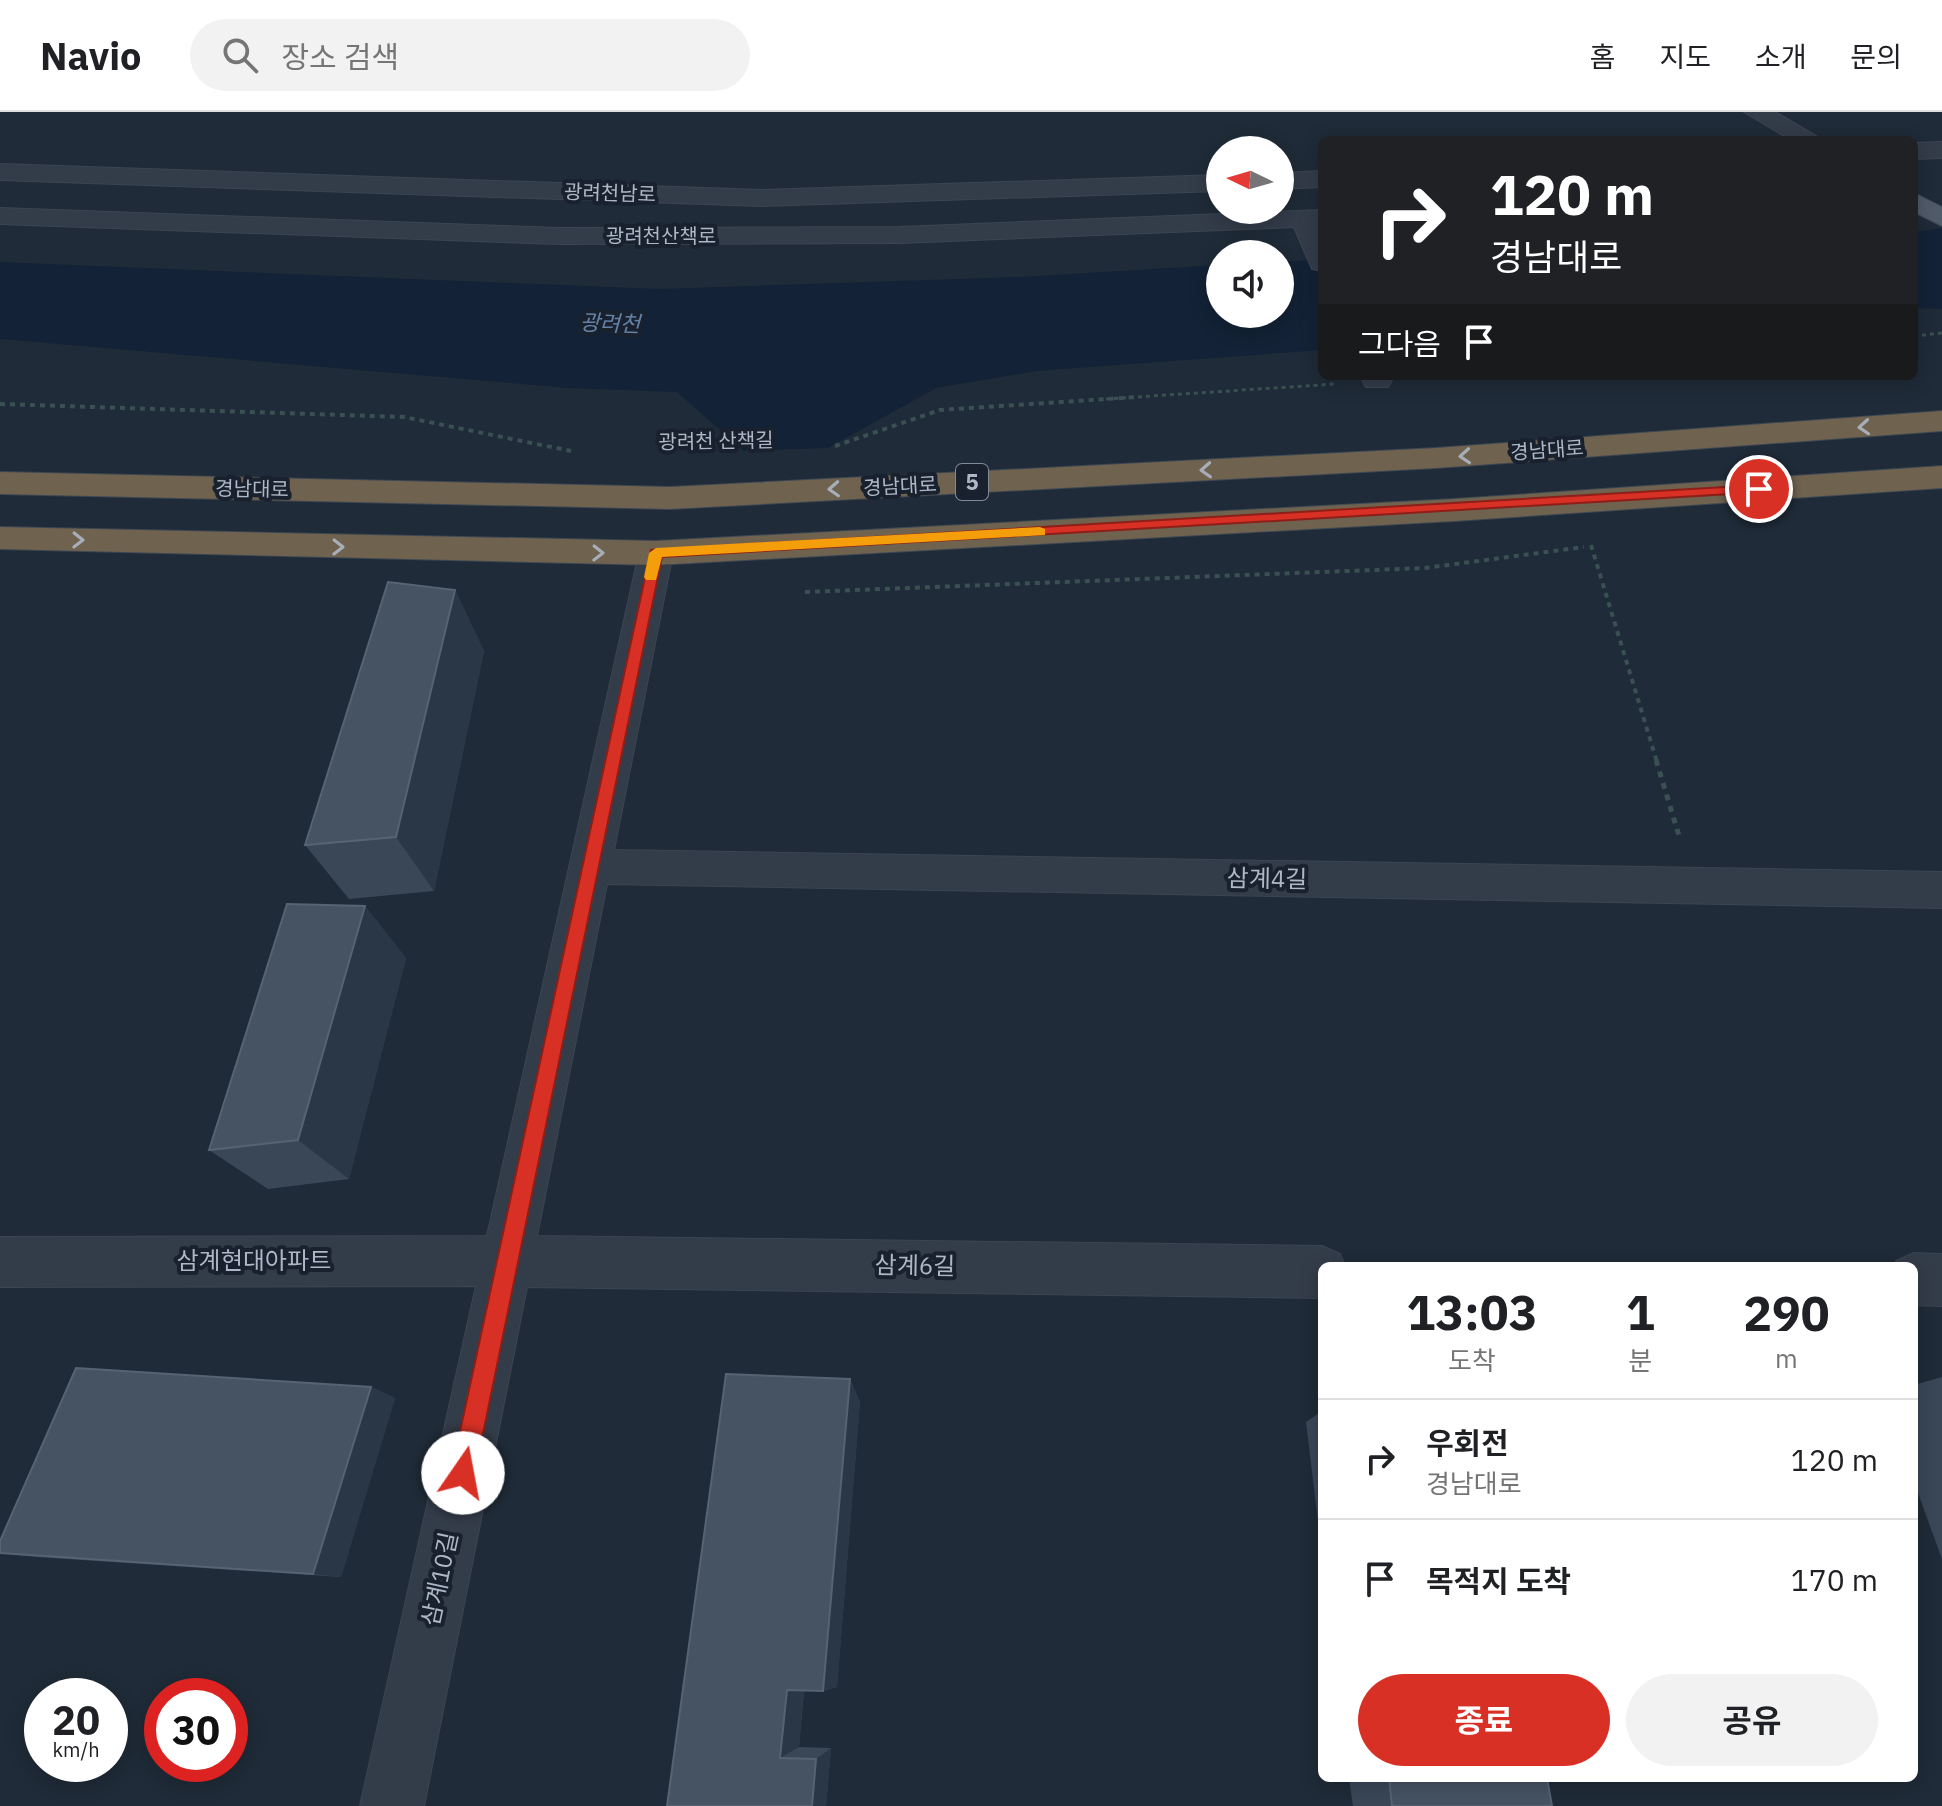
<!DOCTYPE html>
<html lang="ko">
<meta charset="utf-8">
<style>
:root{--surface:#fff;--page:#f2f2f2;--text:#202124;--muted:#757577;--line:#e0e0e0;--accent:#d93025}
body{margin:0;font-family:"IBM Plex Sans","Noto Sans KR",sans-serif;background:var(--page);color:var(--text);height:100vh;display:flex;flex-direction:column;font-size:30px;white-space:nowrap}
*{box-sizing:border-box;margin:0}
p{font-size:26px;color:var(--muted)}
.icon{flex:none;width:44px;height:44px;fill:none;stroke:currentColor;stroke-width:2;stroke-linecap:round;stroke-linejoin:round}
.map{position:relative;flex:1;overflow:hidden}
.side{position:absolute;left:1318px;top:1150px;width:600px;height:520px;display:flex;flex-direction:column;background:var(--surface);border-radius:12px;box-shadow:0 4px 20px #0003}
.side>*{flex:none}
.banner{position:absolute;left:1318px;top:24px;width:600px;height:244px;border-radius:12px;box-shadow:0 4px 20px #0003;background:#202124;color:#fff;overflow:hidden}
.needle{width:52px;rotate:275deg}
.fabs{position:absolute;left:1206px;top:24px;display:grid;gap:16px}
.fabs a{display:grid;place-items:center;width:88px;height:88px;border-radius:50%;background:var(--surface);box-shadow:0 4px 20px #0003;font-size:40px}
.speed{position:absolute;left:24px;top:1566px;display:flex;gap:16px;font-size:40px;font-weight:700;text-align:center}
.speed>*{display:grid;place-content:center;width:104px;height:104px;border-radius:50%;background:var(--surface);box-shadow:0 4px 20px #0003;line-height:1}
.speed small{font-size:20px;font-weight:400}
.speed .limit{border:12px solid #d22;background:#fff;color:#111}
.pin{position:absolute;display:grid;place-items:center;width:68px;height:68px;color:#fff;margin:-34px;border:4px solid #fff;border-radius:50%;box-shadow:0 2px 8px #0007}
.me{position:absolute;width:88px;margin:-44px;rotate:12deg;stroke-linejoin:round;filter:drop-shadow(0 0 6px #0008)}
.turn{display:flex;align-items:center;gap:28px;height:168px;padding:0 40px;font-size:36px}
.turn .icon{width:104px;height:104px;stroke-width:2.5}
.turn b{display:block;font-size:56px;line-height:68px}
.then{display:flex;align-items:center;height:76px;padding:0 40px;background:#0003;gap:16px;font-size:30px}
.eta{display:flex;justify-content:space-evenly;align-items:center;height:136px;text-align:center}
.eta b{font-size:48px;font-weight:700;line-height:56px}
.primary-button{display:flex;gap:16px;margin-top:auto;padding:16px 40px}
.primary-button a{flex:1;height:92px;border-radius:48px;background:var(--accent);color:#fff;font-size:32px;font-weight:700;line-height:92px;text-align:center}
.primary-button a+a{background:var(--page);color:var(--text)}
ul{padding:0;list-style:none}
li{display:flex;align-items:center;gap:24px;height:120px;padding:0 40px;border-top:2px solid var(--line)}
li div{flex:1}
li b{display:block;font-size:30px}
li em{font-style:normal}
header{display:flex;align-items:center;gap:48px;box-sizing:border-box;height:112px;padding:0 40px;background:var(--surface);border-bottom:2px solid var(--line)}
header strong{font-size:38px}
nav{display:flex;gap:44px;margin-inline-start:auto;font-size:28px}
.search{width:560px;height:72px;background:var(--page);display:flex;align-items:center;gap:20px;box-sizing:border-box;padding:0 28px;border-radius:44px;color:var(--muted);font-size:30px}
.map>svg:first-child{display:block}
</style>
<header>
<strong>Navio</strong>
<div class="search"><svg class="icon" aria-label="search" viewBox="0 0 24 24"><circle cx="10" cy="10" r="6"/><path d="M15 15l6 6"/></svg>장소 검색</div>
<nav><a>홈</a><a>지도</a><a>소개</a><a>문의</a></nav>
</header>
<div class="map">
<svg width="1942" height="1694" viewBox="0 0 1942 1694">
<rect width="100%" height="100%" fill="#1f2b38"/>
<path fill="#132236" d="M 1942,116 L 1942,197 L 1914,196 L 1914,120 Z
M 1322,147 L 1322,238 L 1036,259 L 936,276 L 828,336 L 744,339 L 677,280 L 568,276 L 0,227 L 0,150 L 659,177 L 1019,165 L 1220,153 L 1220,202 L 1280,202 L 1280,150 Z"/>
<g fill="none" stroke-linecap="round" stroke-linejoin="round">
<defs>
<path id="minor" d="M 1744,0 L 1775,0 L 1823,28 L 1791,28 Z
M 1942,30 L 1942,46 L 1914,47 L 1914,31 Z
M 0,52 L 762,78 L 1220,63 L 1220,79 L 762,94 L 0,68 Z
M 1322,59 L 1322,75 L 1280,77 L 1280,61 Z
M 0,96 L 560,116 L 900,115 L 1322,98 L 1322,159 L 1312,157 L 1294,115 L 900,131 L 560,132 L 0,112 Z
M 1360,264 L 1390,264 L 1392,268 L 1388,275 L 1366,275 Z
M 656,429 L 668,433 L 673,441 L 614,738 L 1942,760 L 1942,796 L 607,772 L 537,1124 L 1322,1134 L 1340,1142 L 1345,1154 L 1322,1154 L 1322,1186 L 527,1175 L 424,1694 L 360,1694 L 476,1174 L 0,1175 L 0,1125 L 487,1124 L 639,441 L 644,433 Z
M 1914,1141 L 1942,1142 L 1942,1194 L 1914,1193 L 1914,1154 L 1894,1154 L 1896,1149 Z"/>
<path id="major" d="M 1914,81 L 1942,95 L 1942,114 L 1914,100 Z"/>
<path id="highway" d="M 1942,299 L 1942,319 L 1436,356 L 670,397 L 0,382 L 0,360 L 670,375 L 1436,336 Z
M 1942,354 L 1942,376 L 1454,409 L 656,453 L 0,437 L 0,415 L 656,429 L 1454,387 Z"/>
</defs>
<use href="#minor" stroke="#3c4552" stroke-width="2"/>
<use href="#major" stroke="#3c4552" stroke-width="2"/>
<use href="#highway" stroke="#3d4753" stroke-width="2"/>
<path stroke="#3a5052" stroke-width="3" stroke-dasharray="4 4" stroke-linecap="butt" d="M 1914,224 L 1942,221
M 1416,265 L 1428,264
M 1106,287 L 1335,272"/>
<path stroke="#3a5052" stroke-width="4" stroke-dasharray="5 5" stroke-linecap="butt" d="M 0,292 L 404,305 L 571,339
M 835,334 L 940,298 L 1137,285
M 1591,433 L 1657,650
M 805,480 L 1425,456 L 1584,435"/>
<path stroke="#3a5052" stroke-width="5" stroke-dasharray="6 6" stroke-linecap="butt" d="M 1656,648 L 1680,727"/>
<use href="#minor" fill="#333c49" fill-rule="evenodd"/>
<use href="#major" fill="#505b69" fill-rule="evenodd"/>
<use href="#highway" fill="#6f624f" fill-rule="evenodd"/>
</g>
<path fill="#3a4757" d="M 455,478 L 484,539 L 434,779 L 349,787 L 305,733 Z
M 365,794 L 406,846 L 349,1067 L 268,1077 L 209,1038 Z
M 1942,1265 L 1942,1447 L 1914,1370 L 1914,1273 Z
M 850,1267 L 860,1290 L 837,1575 L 823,1579 L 804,1579 L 799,1635 L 831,1636 L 826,1694 L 667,1694 Z
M 371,1275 L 395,1286 L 341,1465 L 36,1445 L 0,1441 Z
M 1322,1299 L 1322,1442 L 1306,1310 Z
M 1349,1666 L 1547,1666 L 1552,1694 L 1353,1694 Z"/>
<path fill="#2a3746" d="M 455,478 L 484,539 L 434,779 L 396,725 Z
M 365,794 L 406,846 L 349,1067 L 298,1028 Z
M 850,1267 L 860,1290 L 837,1575 L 823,1579 Z
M 371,1275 L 395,1286 L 341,1465 L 313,1462 Z
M 804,1575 L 799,1635 L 780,1646 L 787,1578 Z
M 831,1636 L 826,1694 L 812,1694 L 816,1647 Z"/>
<path fill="#465363" stroke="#566372" stroke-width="2" d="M 388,470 L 455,478 L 396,725 L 305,733 Z
M 287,792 L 365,794 L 298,1028 L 209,1038 Z
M 76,1256 L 371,1275 L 313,1462 L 0,1441 L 0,1429 Z
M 726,1262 L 850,1267 L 823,1579 L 787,1578 L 780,1646 L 816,1647 L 812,1694 L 667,1694 Z
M 1389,1666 L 1547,1666 L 1552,1694 L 1392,1694 Z"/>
<defs><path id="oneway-chevron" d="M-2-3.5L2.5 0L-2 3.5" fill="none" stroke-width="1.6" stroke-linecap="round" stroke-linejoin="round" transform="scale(2)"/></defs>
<g stroke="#a7aeb9">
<use href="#oneway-chevron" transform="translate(1864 315) rotate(176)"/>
<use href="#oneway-chevron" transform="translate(1465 344) rotate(176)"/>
<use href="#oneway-chevron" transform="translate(1206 358) rotate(177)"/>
<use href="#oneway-chevron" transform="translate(834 377) rotate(177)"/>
<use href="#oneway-chevron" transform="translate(78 428) rotate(1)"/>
<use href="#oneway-chevron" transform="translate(338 435) rotate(1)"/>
<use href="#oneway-chevron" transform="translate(598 441) rotate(1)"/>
</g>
<path fill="#d93025" stroke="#8d1f18" stroke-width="2" d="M 1759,373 L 1764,374 L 1764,380 L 662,445 L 475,1361 L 471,1369 L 463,1373 L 455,1369 L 451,1361 L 651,438 Z"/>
<path fill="#f59e0b" d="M 1040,415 L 1045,417 L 1045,423 L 662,445 L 656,468 L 646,468 L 644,465 L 649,441 L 656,436 Z"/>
<g text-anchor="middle" stroke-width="8" stroke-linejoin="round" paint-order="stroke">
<g font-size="20" fill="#adb7c5" stroke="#18212d">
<text transform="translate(610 81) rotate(2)" y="7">광려천남로</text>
<text x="661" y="131">광려천산책로</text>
<text transform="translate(716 329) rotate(-1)" y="7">광려천 산책길</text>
<text transform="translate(1547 338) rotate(-4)" y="7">경남대로</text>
<text transform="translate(900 374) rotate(-3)" y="7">경남대로</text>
<text transform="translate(252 377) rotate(1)" y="7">경남대로</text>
</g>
<g font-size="22" font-style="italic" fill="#6482a7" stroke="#18212d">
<text transform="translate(610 211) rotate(2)" y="8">광려천</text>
</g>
<rect fill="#18212d" stroke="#808a97" stroke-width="2" x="956" y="352" width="32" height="36" rx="6"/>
<g font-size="22" font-weight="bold" fill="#adb7c5">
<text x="972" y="378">5</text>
</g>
<g font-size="24" fill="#adb7c5" stroke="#18212d">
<text transform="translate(1267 767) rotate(1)" y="8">삼계4길</text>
<text x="254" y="1157">삼계현대아파트</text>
<text transform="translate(915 1154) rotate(1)" y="8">삼계6길</text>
<text transform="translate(440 1467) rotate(-78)" y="8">삼계10길</text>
</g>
</g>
</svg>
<div class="fabs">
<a><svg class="needle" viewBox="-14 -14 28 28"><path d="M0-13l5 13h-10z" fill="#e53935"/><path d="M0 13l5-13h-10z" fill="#757577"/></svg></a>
<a><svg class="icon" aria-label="sound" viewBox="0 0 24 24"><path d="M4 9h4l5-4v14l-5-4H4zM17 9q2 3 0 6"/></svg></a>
</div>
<div class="speed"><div>20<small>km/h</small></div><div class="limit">30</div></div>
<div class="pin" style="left:1759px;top:377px;background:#d93025"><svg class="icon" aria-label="arrive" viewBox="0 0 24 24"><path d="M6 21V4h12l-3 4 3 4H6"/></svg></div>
<svg class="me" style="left:463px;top:1361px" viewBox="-20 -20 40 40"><circle r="19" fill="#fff"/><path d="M0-13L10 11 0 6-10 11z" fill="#d93025"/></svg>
<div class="banner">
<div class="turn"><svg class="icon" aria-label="right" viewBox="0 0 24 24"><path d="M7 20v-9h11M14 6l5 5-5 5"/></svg><div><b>120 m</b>경남대로</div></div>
<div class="then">그다음<svg class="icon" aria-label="arrive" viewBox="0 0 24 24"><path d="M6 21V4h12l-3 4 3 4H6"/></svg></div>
</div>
<section class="side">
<div class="eta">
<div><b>13:03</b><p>도착</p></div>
<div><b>1</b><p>분</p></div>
<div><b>290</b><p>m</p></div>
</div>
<ul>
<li><svg class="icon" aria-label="right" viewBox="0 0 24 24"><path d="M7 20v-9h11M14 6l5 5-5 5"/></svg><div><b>우회전</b><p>경남대로</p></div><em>120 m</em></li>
<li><svg class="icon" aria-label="arrive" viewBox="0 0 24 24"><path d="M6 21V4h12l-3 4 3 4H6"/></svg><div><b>목적지 도착</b></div><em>170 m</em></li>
</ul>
<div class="primary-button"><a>종료</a><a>공유</a></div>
</section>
</div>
